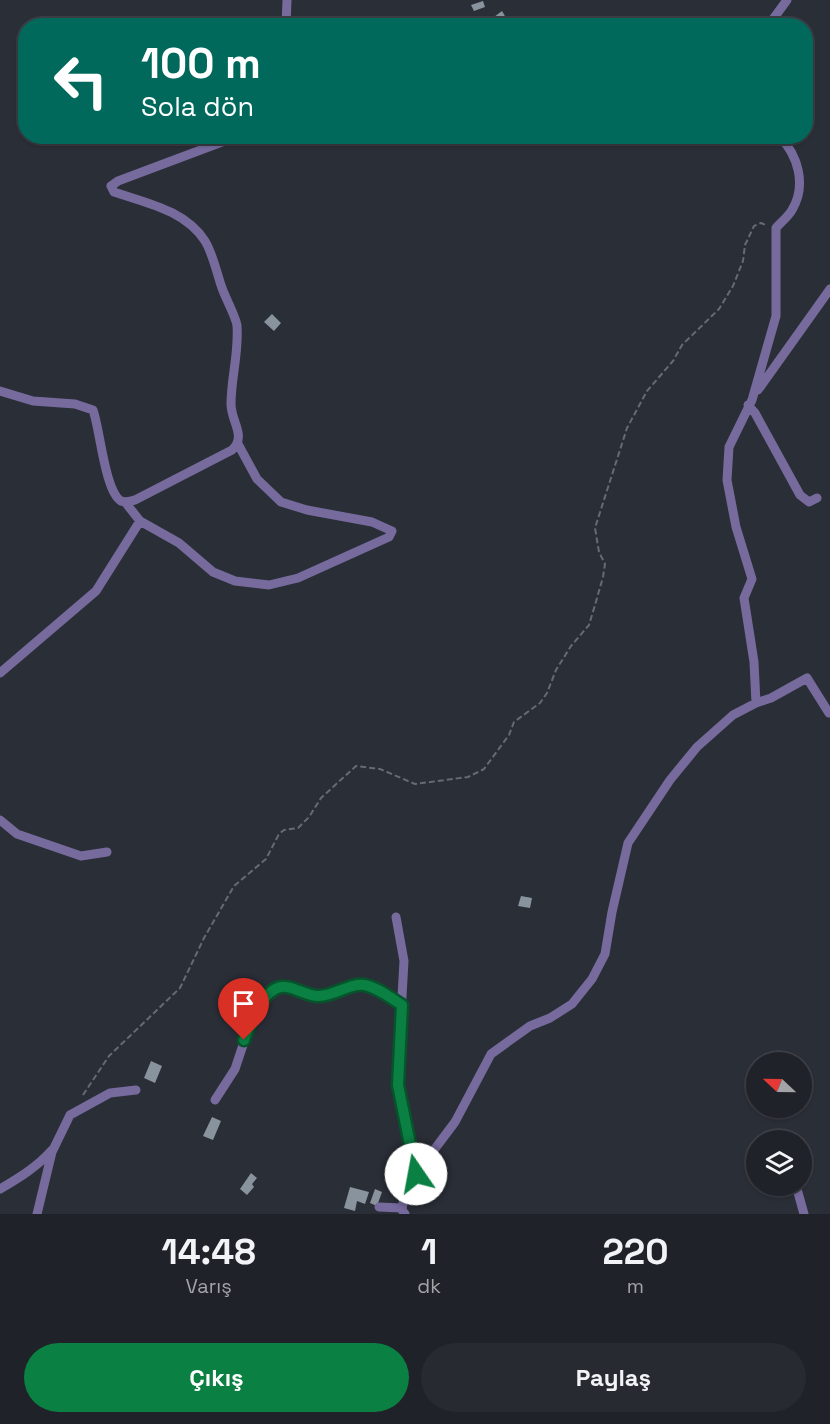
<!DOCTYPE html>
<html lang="tr">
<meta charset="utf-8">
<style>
:root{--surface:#202229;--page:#282a31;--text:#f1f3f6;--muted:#a2a4a8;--line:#3d3f46;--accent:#0b8043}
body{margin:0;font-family:"Space Grotesk",sans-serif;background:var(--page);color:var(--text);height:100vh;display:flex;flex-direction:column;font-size:22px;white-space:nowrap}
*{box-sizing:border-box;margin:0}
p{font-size:20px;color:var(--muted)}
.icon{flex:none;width:33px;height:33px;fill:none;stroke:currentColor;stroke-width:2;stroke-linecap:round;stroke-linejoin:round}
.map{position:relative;height:1214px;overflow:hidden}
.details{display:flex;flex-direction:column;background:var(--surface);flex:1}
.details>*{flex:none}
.top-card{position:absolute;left:18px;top:18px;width:795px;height:126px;border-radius:24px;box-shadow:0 2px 4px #0004,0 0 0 2px var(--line);background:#00695c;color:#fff;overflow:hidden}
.needle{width:39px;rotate:292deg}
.buttons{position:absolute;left:746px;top:1052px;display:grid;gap:12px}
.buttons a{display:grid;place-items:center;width:66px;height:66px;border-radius:50%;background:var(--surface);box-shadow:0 2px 4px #0004,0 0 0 2px var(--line);font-size:30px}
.pin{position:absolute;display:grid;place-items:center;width:51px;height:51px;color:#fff;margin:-62px -26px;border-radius:50% 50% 50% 0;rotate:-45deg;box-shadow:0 0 6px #0007}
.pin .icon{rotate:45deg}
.me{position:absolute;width:66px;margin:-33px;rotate:348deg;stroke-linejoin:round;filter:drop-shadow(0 0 4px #0008)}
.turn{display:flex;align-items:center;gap:21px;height:126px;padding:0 24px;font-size:27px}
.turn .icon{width:78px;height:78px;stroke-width:2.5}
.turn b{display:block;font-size:42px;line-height:51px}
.eta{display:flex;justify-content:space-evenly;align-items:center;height:102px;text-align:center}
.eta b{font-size:36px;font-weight:700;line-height:42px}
.primary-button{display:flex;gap:12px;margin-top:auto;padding:12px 24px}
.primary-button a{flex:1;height:69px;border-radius:36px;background:var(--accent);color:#fff;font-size:24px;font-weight:700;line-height:69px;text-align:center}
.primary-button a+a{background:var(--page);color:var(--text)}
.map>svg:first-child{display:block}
</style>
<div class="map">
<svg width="830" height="1214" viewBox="0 0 830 1214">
<rect width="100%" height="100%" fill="#2a2e37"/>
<path fill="#89939d" d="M 483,1 L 485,7 L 474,11 L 471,5 Z
M 502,11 L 506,18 L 496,24 L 494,17 Z
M 272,314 L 281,323 L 274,331 L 264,322 Z
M 521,896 L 532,898 L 530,908 L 518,906 Z
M 151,1061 L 162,1066 L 155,1083 L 144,1078 Z
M 212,1117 L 221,1121 L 213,1140 L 203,1136 Z
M 251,1173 L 257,1178 L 252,1184 L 254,1187 L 247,1195 L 240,1189 Z
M 350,1187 L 369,1192 L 365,1204 L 357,1201 L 355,1211 L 344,1208 Z
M 375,1189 L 382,1192 L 377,1206 L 370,1203 Z"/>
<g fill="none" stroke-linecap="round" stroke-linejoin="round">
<path stroke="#666a72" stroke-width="2" stroke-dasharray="6 3" stroke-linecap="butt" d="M 83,1095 L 109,1056 L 180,988 L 204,938 L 234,886 L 266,859 L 279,834 L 284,830 L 298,828 L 309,817 L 321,798 L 356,766 L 380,769 L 415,784 L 468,777 L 484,769 L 509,735 L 514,722 L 540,703 L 547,693 L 556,670 L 571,646 L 589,625 L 595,605 L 603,577 L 605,564 L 599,552 L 595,528 L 627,428 L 647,391 L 673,361 L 682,345 L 719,309 L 733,286 L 743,261 L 745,245 L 754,226 L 761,223 L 766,225"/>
<path stroke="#776b9e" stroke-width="9" d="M 286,26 L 287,0
M 768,26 L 787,0
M 758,390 L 830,289
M 0,391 L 33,401 L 75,404 L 93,410 C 100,429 105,492 121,501 C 126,503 130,501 135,500 L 232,450 C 247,436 231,422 231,404 C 231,378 239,353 237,326 C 237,319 225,297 222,288 C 217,274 213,254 205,241 C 185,210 146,203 114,192 L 111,186 L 118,181 L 238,136
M 748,405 L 755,413 L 800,495 L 809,502 L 817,498
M 125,502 L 140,521 L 179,543 L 213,572 L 235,581 L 269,585 L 298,578 L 389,537 L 392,531 L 372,522 L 307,510 L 281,502 L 257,479 L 238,444
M 0,673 L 96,591 L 140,521
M 756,703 L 754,662 L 744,598 L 752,579 L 736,527 L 727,480 L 729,447 L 752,400 L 776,316 L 776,228 C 781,222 788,217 792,210 C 807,185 798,155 779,136
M 0,820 L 17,834 L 81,856 L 107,852
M 396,917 L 404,961 L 397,1085 L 416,1174
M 215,1100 L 235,1069 L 252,1018 L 267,996 L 276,988 L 283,987 L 319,996 L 353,986 L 364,985 L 402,1005
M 0,1189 C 19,1178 37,1167 52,1150
M 797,1189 L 804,1214
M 379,1207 L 402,1208
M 37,1214 L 52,1152 L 70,1115 L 110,1093 L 136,1090
M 405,1214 L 402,1210 L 403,1203 L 416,1174 L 455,1122 L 491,1054 L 530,1026 L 550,1018 L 572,1004 L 592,979 L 605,954 L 612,912 L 628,843 L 670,780 L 697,747 L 733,715 L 756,703 L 771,698 L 807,678 L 829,713 L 830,712"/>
</g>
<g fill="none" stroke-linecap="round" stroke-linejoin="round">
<defs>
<path id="route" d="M 244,1040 C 250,1023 258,999 275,989 C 288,981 305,997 319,996 C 335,996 349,983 364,985 C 377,987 391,998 402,1005 L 398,1085 L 416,1174"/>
</defs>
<use href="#route" stroke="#07532c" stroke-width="15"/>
<use href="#route" stroke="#0b8043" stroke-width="10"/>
</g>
</svg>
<div class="buttons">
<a><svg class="needle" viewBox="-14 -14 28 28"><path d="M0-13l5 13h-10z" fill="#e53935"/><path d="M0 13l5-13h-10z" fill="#a2a4a8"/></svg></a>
<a><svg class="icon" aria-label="layers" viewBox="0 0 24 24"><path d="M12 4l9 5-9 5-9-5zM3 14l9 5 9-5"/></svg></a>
</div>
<div class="pin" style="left:244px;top:1040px;background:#d93025"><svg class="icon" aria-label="arrive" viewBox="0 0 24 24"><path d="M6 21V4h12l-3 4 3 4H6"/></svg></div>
<svg class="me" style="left:416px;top:1174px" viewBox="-20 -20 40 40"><circle r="19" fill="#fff"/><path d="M0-13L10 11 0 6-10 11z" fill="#0b8043"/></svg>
<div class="top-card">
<div class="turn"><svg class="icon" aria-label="left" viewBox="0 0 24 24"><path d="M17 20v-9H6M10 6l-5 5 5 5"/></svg><div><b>100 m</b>Sola dön</div></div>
</div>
</div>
<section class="details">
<div class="eta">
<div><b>14:48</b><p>Varış</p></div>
<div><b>1</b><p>dk</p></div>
<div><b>220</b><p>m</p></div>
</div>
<div class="primary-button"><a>Çıkış</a><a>Paylaş</a></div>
</section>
